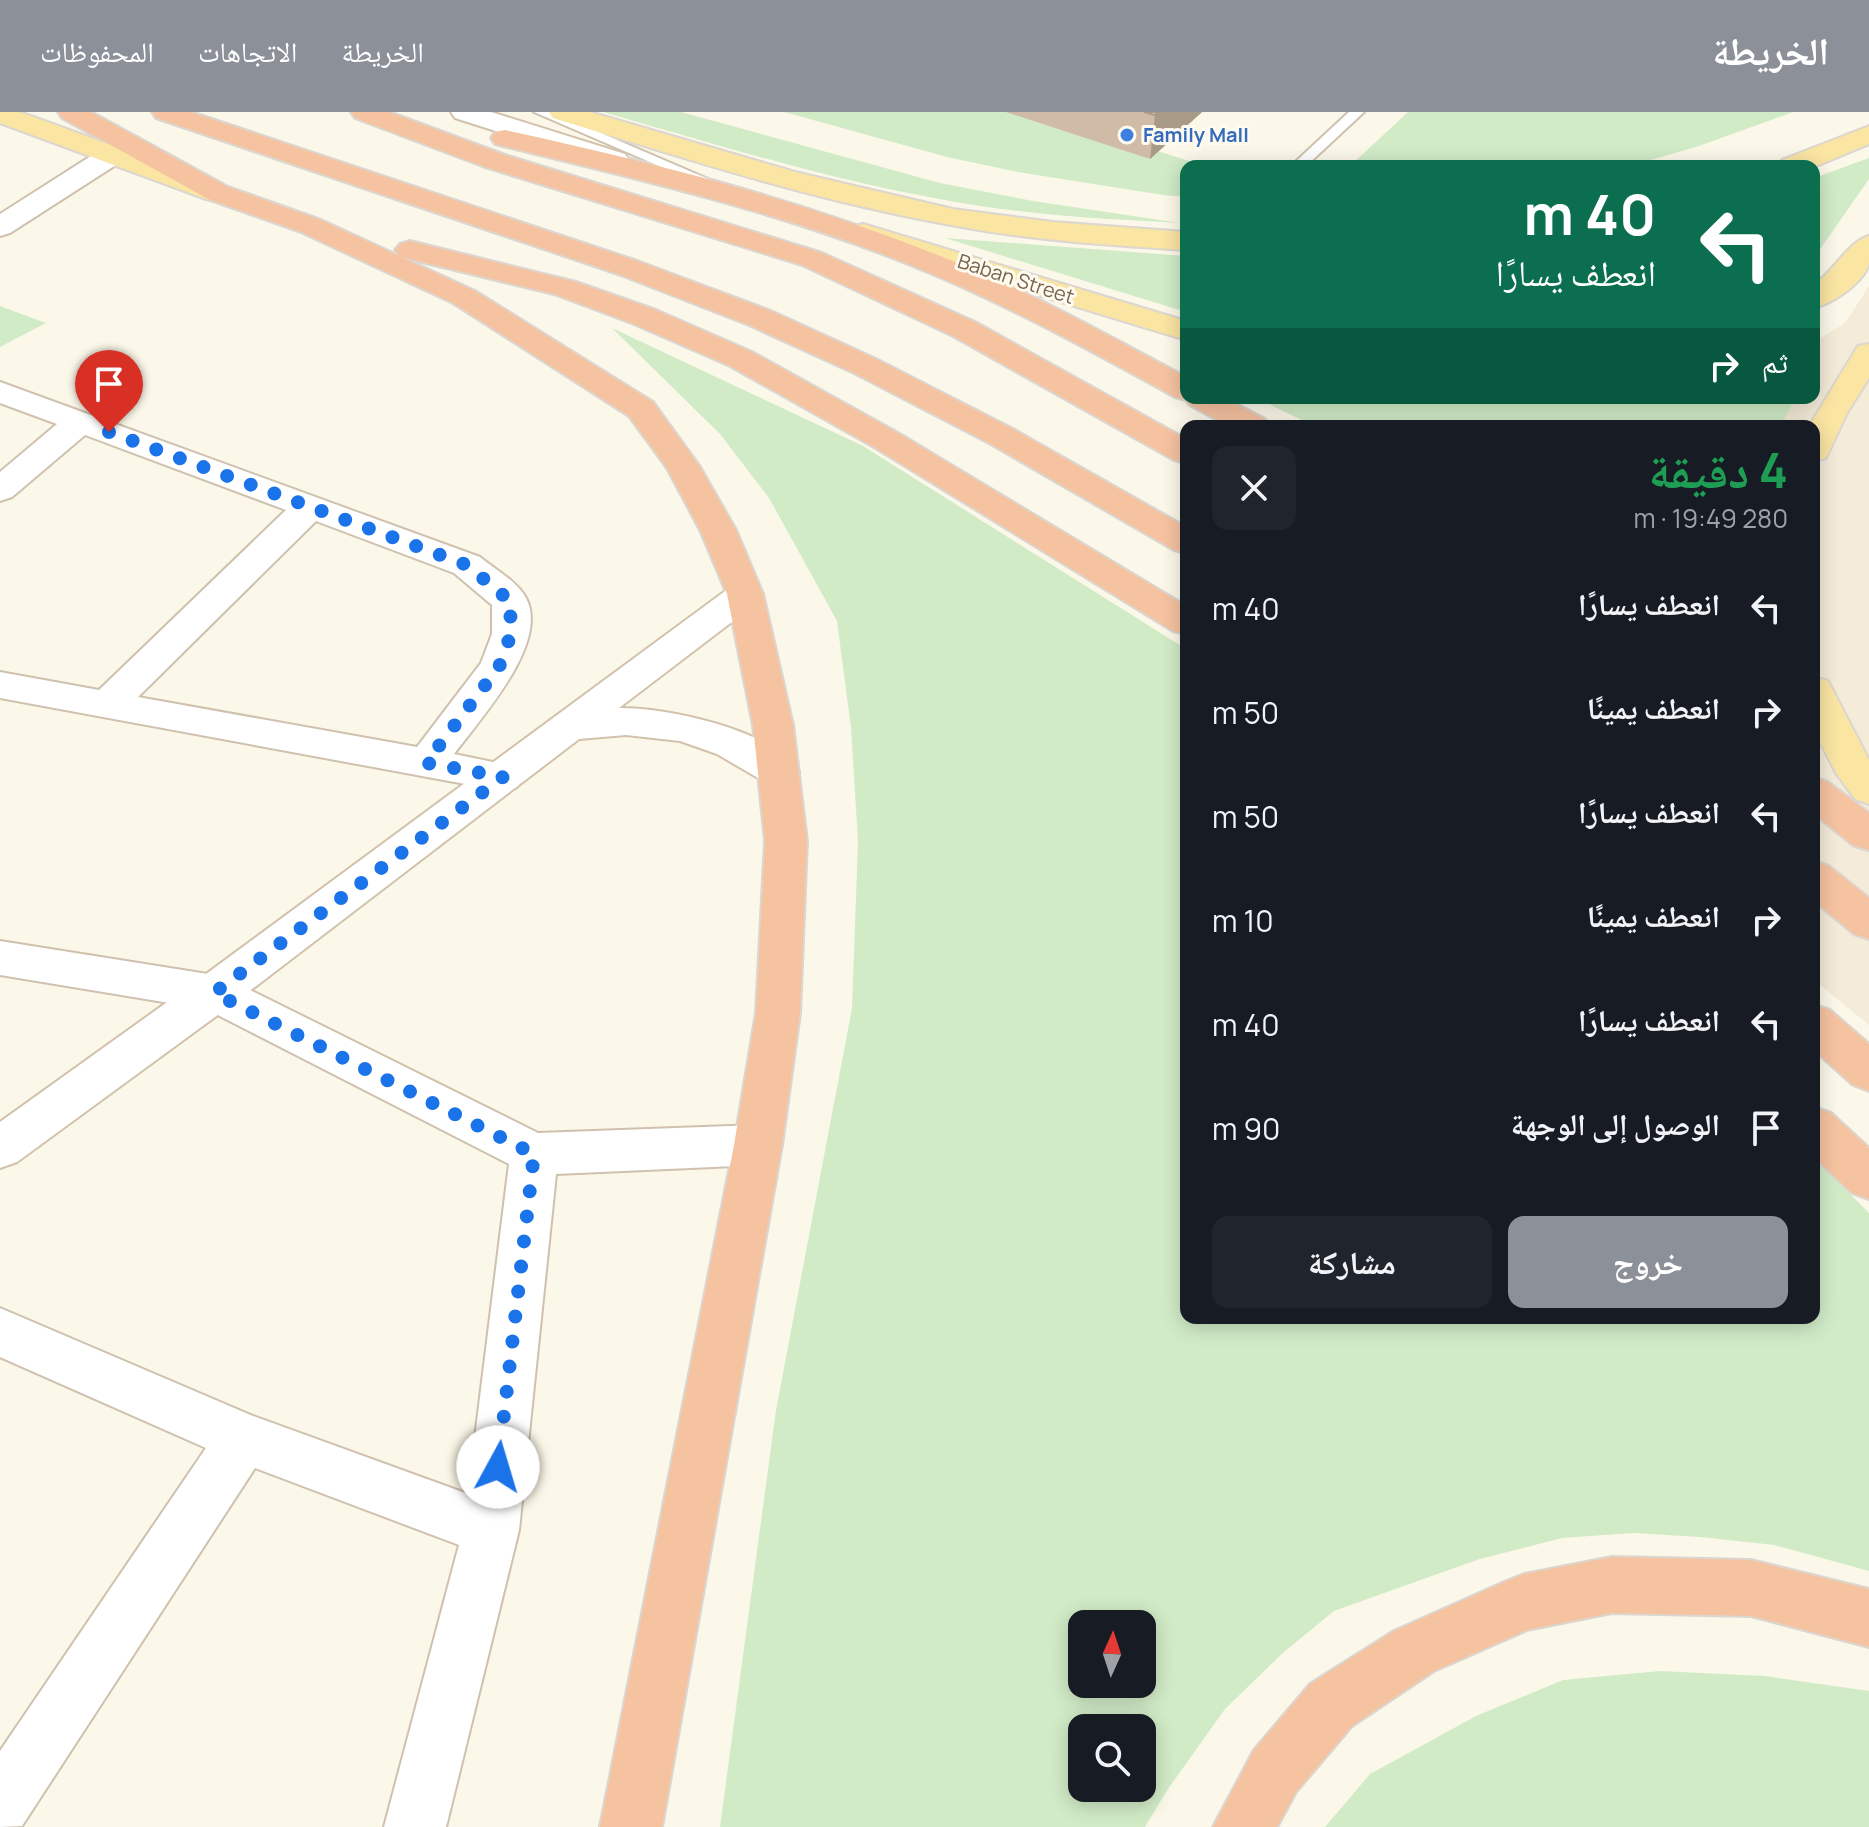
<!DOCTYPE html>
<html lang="ar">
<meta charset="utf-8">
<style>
:root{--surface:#171b24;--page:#20242c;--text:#f1f3f6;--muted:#9ea1a6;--accent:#8c9099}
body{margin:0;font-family:Manrope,"Noto Naskh Arabic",sans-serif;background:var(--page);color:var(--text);direction:rtl;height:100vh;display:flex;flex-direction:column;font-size:30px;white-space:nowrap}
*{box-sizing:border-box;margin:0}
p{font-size:26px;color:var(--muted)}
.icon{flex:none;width:44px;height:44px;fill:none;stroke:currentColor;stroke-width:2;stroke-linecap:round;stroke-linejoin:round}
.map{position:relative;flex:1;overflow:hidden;direction:ltr}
.details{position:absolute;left:1180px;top:308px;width:640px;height:904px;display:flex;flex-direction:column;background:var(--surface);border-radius:16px;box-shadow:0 4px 20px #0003;direction:rtl}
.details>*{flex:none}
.guide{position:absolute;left:1180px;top:48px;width:640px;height:244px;border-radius:16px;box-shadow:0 4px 20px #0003;direction:rtl;background:#0b6e4f;color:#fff;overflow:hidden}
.needle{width:52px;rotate:3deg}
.controls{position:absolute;left:1068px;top:1498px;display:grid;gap:16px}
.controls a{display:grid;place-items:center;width:88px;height:88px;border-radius:16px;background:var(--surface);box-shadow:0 4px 20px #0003;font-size:40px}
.pin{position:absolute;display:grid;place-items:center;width:68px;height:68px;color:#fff;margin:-82px -34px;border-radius:50% 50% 50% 0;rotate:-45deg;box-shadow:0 0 8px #0007}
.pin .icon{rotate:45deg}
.me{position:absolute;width:88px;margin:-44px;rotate:6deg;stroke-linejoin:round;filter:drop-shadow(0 0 6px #0008)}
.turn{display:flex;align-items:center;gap:28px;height:168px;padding:0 32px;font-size:36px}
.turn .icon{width:104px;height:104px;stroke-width:2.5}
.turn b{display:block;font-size:56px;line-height:68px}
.then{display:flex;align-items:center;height:76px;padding:0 32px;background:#0003;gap:16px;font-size:30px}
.round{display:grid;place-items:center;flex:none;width:84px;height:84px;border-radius:16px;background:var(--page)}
.headline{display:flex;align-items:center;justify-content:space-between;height:136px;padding:0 32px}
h1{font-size:48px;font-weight:700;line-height:60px;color:#1e9e55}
.button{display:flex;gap:16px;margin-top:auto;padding:16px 32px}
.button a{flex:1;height:92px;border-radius:16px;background:var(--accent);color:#fff;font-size:32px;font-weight:700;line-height:92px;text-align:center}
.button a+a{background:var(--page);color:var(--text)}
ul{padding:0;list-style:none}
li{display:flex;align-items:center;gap:24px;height:104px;padding:0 32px}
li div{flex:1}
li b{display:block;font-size:30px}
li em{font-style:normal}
header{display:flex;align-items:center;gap:48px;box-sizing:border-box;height:112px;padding:0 40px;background:var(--accent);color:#fff}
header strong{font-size:38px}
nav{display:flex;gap:44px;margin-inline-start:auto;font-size:28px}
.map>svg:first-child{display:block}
</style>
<header>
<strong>الخريطة</strong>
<nav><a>الخريطة</a><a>الاتجاهات</a><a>المحفوظات</a></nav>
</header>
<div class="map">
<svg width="1869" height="1715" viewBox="0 0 1869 1715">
<rect width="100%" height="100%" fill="#fcf8e9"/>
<path fill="#f4ebd8" d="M 1869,174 L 1869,913 L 1814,868 L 1814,314 L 1685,314 L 1728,286 L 1814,286 L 1814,230 L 1845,211 Z"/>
<path fill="#d1ebc7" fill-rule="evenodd" d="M 603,0 L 681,0 L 940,71 L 1033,89 L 1180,111 C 1103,107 1026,103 950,89 C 833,69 718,33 603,0 Z
M 784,0 L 1035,0 L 1205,54 L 1186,54 L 1186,85 L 1163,83 L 1018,60 L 947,45 Z
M 1408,0 L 1793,0 L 1699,34 L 1630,54 L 1350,54 Z
M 1869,46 L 1869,67 L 1814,146 L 1814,66 Z
M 945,126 L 1186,144 L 1186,200 Z
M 0,194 L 46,211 L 0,235 Z
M 612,216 L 863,334 L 1186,537 L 1186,1206 L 1814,1206 L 1814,1046 L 1869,1101 L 1869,1459 L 1774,1433 L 1700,1425 L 1633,1421 L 1562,1426 L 1480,1447 L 1398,1476 L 1334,1499 L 1284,1540 L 1225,1597 L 1168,1677 L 1145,1715 L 720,1715 L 776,1298 L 852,896 L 858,730 L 851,616 L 837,509 L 769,386 L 720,322 ZM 1082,1512 L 1142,1512 L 1142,1572 L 1082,1572 ZM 1082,1616 L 1142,1616 L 1142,1676 L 1082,1676 Z
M 1257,286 L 1796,286 L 1780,314 L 1314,314 Z
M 1660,1559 L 1765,1564 L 1869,1579 L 1869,1715 L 1325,1715 L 1370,1662 L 1476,1604 L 1563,1568 Z"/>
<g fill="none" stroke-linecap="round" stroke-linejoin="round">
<defs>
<path id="lane" d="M 534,0 L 552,0 L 722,73 L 710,76 Z
M 1349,0 L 1364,0 L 1306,54 L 1291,54 Z"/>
<path id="street" d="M 112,35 L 122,37 L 126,43 L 122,49 L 10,121 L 0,124 L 0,102 L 102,37 Z
M 0,270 L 480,445 C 493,456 518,470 526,486 C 550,531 480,607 454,642 L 517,655 L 523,665 L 517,675 L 503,679 L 0,586 L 0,560 L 99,578 L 286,398 L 85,323 L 12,385 L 0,389 L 0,360 L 57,312 L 0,291 ZM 316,409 L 454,461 L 492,493 L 492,522 L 481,551 L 417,635 L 138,585 Z
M 0,829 L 214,863 L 230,868 L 538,1021 L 758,1013 L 775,1019 L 782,1033 L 775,1047 L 758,1053 L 556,1062 L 519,1418 L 446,1715 L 384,1715 L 459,1433 L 255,1356 L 22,1714 L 0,1715 L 0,1639 L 206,1336 L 0,1245 L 0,1196 L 253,1304 L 468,1382 L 509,1052 L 206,897 L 0,863 Z"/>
<path id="secondary" d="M 451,0 L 491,0 L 625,42 L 629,48 L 625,54 L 615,56 L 605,54 L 455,6 Z
M 745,470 L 758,474 L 763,482 L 758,490 L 619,596 C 665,595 775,618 799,660 L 793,670 L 779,674 L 765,670 L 717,642 L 680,629 L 626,623 L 579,627 L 230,894 L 17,1050 L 0,1056 L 0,1010 L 198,868 L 732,474 Z"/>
<path id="primary" d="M 0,0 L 20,0 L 226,75 L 230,81 L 226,87 L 216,89 L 206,87 L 0,11 Z
M 549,0 L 590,0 L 795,60 L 953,97 L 1053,110 L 1186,120 L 1186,138 C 1107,133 1028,128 951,113 C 815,89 684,46 553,6 Z
M 1869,14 L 1869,32 L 1814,55 L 1778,54 L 1782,48 Z
M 863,112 L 1186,209 L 1186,228 L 853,127 L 848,121 L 853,115 Z
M 1869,124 C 1869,132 1869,143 1869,151 C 1864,171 1833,191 1814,196 L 1814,173 C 1833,160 1849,129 1869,124 Z
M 1869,232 L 1869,266 L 1847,301 L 1826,346 L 1814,349 L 1814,314 L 1809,314 L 1858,234 Z
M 1814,565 L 1828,569 L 1869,648 L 1869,692 L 1855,687 L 1836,661 L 1814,618 Z"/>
<path id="highway" d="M 58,0 L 91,0 L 228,75 L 321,108 L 399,144 L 395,138 L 400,132 L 410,129 L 576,170 L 656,198 L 752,240 L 898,321 L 1186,494 L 1186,522 L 1173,519 L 874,335 L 730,254 L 634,212 L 554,182 L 401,145 L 475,179 L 653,290 L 700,355 L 736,418 L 763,482 L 793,613 L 807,729 L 800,901 L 782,1033 L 662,1715 L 600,1715 L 734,1033 L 756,901 L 765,729 L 753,613 L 727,482 L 700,418 L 667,356 L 629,304 L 453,191 L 301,120 L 208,87 L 62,6 Z
M 152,0 L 191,0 L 640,150 L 771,199 L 876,247 L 1013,317 L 1186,415 L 1186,441 L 1174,438 L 989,331 L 854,261 L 749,213 L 618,162 L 156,6 Z
M 351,0 L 389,0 L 505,43 L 822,141 L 975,210 L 1186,327 L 1186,351 L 1174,348 L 953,224 L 802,153 L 485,55 L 355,6 Z
M 505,18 C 667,53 828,95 981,161 C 1051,191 1118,229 1186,265 L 1186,286 L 1225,286 L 1265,307 L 1269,314 L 1228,314 L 1190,293 L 1186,288 L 1175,285 C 1086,236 997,187 903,150 C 770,97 634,66 495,32 L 491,26 L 495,20 Z
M 1814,665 L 1828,670 L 1869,701 L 1869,738 L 1854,734 L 1814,702 Z
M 1814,749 L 1829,754 L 1869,786 L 1869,827 L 1854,822 L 1814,789 Z
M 1814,893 L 1830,898 L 1869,932 L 1869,979 L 1853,973 L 1814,938 Z
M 1814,995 L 1831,1001 L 1869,1036 L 1869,1087 L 1852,1081 L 1814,1045 Z
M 1612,1445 L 1751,1448 L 1869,1477 L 1869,1535 L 1751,1504 L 1612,1501 L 1527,1518 L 1434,1559 L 1352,1614 L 1296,1680 L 1277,1715 L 1213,1715 L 1254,1638 L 1310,1572 L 1394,1519 L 1504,1470 L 1524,1462 Z"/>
</defs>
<use href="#lane" stroke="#cfc1ae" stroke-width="4"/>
<use href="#street" stroke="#cfc1ae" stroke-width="4"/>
<use href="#secondary" stroke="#d2c2ac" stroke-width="4"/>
<use href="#primary" stroke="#dcd6d0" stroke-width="4"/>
<use href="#highway" stroke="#dcd6d0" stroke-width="4"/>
<use href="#lane" fill="#fff" fill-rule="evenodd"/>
<use href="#street" fill="#fff" fill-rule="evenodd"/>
<use href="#secondary" fill="#fff" fill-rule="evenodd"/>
<use href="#primary" fill="#fae5a3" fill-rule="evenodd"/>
<use href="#highway" fill="#f6c3a1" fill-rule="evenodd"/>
</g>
<path fill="#d0bca6" d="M 1006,0 L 1202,0 L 1150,47 Z"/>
<path fill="#a99987" d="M 1158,0 L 1202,0 L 1150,47 L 1155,3 Z"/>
<path fill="#f2dbc1" stroke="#a99987" stroke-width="2" d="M 1144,0 L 1158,0 L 1155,3 Z"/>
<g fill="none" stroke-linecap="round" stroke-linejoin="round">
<path stroke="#1a73e8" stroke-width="14" stroke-dasharray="0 25.2" d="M 109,320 L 467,453 L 510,489 L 511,522 L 499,555 L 426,651 L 503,665 L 214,881 L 534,1042 L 498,1355"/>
</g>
<circle fill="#3f7fe0" stroke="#fffbf0" stroke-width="3" cx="1127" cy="23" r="8"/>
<g text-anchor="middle" stroke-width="6" stroke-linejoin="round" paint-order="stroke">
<g font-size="20" font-weight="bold" fill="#366cbe" stroke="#fffbf0" text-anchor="start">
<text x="1143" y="30">Family Mall</text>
</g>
<g font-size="20" fill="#77624c" stroke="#fffbf0">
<text transform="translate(1016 167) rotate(18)" y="7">Baban Street</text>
</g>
</g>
</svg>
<div class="controls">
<a><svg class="needle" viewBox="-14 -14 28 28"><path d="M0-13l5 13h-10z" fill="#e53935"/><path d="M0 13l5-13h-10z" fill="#9ea1a6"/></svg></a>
<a><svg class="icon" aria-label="search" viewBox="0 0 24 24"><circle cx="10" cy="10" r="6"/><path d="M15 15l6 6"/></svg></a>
</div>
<div class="pin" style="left:109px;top:320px;background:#d93025"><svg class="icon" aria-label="arrive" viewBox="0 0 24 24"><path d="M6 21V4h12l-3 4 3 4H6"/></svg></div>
<svg class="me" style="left:498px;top:1355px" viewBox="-20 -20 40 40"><circle r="19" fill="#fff"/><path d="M0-13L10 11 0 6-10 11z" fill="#1a73e8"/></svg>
<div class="guide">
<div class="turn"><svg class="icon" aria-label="left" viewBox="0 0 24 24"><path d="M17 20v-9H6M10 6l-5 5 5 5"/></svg><div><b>40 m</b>انعطف يسارًا</div></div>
<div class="then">ثم<svg class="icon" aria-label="right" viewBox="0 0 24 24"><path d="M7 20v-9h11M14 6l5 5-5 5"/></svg></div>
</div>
<section class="details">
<div class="headline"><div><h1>4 دقيقة</h1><p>280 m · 19:49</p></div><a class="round"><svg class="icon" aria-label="close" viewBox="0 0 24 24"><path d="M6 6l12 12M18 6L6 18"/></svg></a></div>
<ul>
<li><svg class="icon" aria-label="left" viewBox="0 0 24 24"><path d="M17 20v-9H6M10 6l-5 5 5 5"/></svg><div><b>انعطف يسارًا</b></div><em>40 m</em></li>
<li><svg class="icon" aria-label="right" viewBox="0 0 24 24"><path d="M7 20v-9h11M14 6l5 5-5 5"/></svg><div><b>انعطف يمينًا</b></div><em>50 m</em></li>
<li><svg class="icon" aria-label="left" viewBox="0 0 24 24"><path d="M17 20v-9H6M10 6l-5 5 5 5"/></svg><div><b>انعطف يسارًا</b></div><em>50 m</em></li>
<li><svg class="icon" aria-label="right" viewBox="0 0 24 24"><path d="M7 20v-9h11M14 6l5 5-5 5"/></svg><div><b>انعطف يمينًا</b></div><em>10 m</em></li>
<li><svg class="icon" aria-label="left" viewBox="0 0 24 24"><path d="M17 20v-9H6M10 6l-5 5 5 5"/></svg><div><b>انعطف يسارًا</b></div><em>40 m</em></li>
<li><svg class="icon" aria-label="arrive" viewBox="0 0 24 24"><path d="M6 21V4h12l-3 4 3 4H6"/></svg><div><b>الوصول إلى الوجهة</b></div><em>90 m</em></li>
</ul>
<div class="button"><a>خروج</a><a>مشاركة</a></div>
</section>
</div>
